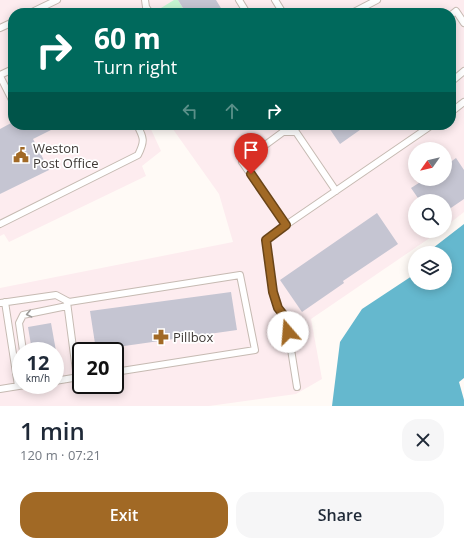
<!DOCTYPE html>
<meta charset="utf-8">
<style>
:root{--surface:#fff;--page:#f6f6f7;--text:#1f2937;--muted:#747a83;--accent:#a16925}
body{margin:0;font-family:"Open Sans",sans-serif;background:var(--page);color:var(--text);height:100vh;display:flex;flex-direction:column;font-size:15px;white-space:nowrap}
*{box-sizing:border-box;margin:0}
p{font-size:13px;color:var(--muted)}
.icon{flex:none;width:22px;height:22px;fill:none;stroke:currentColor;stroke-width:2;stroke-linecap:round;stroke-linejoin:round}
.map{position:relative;height:406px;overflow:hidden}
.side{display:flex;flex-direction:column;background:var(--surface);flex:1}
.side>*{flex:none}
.guide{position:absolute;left:8px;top:8px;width:448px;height:122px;border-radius:16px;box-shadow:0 2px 10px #0003;background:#00695c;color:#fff;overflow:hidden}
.needle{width:26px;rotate:236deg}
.fabs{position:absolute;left:408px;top:142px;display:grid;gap:8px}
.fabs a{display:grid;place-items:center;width:44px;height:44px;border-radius:50%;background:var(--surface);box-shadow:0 2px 10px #0003;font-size:20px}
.speed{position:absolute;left:12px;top:342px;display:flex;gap:8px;font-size:20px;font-weight:700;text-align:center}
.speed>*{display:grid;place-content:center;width:52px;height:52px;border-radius:50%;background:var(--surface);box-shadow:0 2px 10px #0003;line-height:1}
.speed small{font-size:10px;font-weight:400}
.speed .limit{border:2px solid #111;border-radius:6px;background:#fff;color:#111}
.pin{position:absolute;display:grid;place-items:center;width:34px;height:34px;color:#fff;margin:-41px -17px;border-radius:50% 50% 50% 0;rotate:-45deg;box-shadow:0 0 4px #0007}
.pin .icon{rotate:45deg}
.me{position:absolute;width:44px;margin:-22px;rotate:342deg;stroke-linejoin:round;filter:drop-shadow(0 0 3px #0008)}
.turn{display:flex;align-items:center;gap:14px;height:84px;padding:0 20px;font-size:18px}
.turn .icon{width:52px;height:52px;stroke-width:2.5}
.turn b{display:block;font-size:28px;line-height:34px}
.lanes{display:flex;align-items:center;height:38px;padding:0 20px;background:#0003;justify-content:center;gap:20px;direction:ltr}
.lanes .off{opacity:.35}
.round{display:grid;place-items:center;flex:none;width:42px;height:42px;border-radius:16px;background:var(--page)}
.summary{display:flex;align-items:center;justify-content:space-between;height:68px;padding:0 20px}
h1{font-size:24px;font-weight:600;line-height:30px}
.button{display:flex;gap:8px;margin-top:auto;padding:8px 20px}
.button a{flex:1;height:46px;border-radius:16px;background:var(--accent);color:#fff;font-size:16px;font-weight:600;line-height:46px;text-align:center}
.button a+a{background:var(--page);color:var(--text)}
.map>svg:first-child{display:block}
</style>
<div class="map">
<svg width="464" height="406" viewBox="0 0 464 406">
<rect width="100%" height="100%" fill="#fffaf6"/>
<path fill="#fdecef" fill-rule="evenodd" d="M 0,0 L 464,0 L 464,212 L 445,227 L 445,201 L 415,201 L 415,231 L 440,231 L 311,319 L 322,379 L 296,394 L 209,406 L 0,406 L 0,288 L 233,242 L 219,194 L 170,125 L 451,125 L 451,13 L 13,13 L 13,125 L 149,125 L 161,151 L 142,166 L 146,176 L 9,242 L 4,234 L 0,236 ZM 415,149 L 445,149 L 445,179 L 415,179 ZM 21,351 L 55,351 L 55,385 L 21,385 ZM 81,351 L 115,351 L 115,385 L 81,385 Z"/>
<path fill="#c4f4d1" d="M 174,0 L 178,0 L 186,13 L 164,13 L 161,8 Z"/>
<path fill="#65b8ce" d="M 464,224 L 464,378 L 459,382 L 464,400 L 464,406 L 332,406 L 340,342 L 362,309 L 415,274 L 415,283 L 445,283 L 445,253 L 430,253 L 433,248 Z"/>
<path fill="#c5c5d2" d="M 178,0 L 216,0 L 224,13 L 186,13 Z
M 13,122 L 13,125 L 61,125 L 33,139 L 49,170 L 0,194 L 0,129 Z
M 327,125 L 367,125 L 340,144 Z
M 456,158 L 464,170 L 464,199 L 445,212 L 445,201 L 420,201 L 411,188 L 425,179 L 445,179 L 445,166 Z
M 377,213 L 398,244 L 343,281 L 344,283 L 302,312 L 280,280 Z
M 231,292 L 237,330 L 96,350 L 90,311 Z
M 51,323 L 56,351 L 32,351 L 28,327 Z"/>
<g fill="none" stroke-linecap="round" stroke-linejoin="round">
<defs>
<path id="lane" d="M 145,0 L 146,7 L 150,13
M 239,0 L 247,13
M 275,0 L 283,13
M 30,13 L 57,0
M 352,13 L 377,0
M 451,15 L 456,11 L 464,23
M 0,28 L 13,22
M 0,75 L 13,69
M 0,76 L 13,102
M 451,82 L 464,71
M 451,112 L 464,102
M 0,224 L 138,155 C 145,141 144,138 137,125
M 286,225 L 242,162 L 283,132 L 296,132 L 336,191
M 5,302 L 18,386
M 67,302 L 77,378
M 0,303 L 56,295 L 69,302 L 240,275 L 255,350 L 115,372
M 23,351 L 19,323 L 23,315 L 67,306
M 55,381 L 79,377
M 297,387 L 286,318 L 278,308 L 273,293 L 266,240 L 286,225 L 432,125
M 0,389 L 25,385"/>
</defs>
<use href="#lane" stroke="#c6bab2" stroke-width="8"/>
<use href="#lane" stroke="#fff" stroke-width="6"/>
</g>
<defs><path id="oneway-chevron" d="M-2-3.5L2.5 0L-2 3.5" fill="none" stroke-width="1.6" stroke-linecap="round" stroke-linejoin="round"/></defs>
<use stroke="#9e9c9a" href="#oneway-chevron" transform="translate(29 314) rotate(167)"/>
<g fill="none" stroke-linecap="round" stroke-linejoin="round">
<defs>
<path id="route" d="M 251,174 L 286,225 L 266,240 L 273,292 L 278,308 L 286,318 L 288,332"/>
</defs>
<use href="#route" stroke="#694418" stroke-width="10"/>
<use href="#route" stroke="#a16925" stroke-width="7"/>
</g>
<defs>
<symbol id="civic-bare" viewBox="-9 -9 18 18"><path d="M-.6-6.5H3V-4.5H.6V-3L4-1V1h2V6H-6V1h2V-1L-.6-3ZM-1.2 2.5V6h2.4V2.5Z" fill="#a16925" stroke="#fff" stroke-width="2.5" paint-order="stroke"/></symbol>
<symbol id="pharmacy-bare" viewBox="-9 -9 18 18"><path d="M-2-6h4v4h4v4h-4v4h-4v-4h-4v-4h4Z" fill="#a16925" stroke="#fff" stroke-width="2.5" paint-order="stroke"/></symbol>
</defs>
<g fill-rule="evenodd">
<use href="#civic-bare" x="10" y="144" width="22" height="22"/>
<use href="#pharmacy-bare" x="150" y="326" width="22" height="22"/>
</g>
<g text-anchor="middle" stroke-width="3.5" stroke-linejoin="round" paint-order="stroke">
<g font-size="13" fill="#3e3935" stroke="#fff" text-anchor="start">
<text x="33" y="153">Weston<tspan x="33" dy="15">Post Office</tspan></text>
<text x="173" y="342">Pillbox</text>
</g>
</g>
</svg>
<div class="fabs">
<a><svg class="needle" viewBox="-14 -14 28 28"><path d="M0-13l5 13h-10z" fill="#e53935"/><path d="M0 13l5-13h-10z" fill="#747a83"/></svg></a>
<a><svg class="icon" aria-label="search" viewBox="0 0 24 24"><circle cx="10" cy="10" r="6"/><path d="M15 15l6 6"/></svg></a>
<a><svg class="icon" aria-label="layers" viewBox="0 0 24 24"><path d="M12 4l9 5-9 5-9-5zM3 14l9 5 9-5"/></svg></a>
</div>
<div class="speed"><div>12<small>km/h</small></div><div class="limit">20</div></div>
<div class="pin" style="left:251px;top:174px;background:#d93025"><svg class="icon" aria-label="arrive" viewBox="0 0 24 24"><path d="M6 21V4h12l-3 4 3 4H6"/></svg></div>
<svg class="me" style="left:288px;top:332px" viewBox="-20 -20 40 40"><circle r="19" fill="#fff"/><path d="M0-13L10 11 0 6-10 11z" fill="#a16925"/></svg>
<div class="guide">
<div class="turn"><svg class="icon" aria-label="right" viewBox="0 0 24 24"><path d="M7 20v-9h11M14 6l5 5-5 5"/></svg><div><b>60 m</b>Turn right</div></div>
<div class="lanes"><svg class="icon off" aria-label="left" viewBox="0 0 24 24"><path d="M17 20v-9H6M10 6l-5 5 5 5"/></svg><svg class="icon off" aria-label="ahead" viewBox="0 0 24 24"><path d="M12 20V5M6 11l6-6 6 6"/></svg><svg class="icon" aria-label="right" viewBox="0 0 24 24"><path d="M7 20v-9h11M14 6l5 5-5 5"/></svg></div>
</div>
</div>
<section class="side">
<div class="summary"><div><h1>1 min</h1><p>120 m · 07:21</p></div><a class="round"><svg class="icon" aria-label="close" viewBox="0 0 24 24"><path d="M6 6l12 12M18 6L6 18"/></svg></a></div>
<div class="button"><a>Exit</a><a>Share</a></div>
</section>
